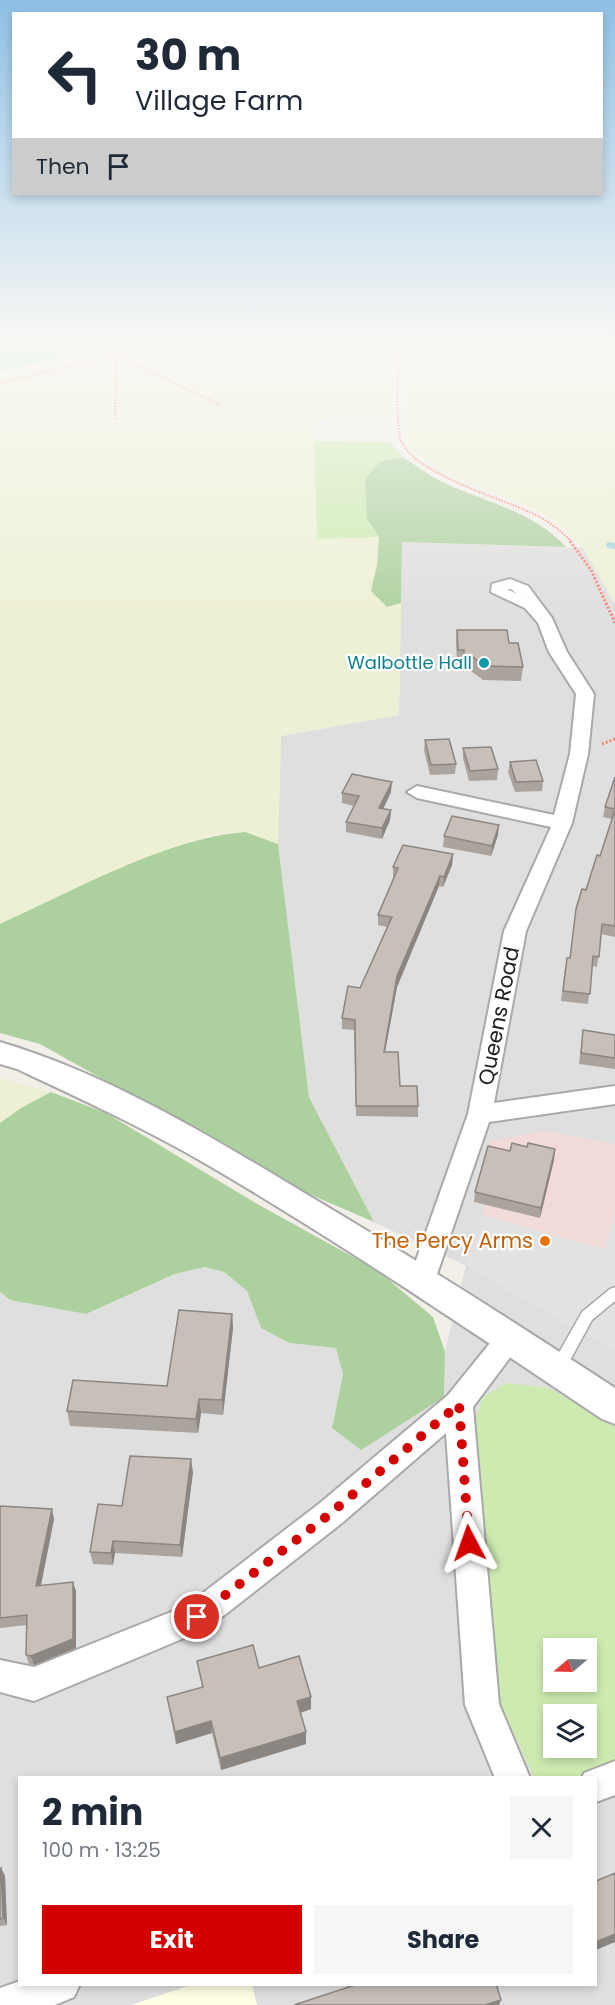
<!DOCTYPE html>
<meta charset="utf-8">
<style>
:root{--surface:#fff;--page:#f6f6f7;--text:#1f2937;--muted:#747a83;--accent:#d40000}
body{margin:0;font-family:Poppins,sans-serif;background:var(--page);color:var(--text);height:100vh;display:flex;flex-direction:column;font-size:22px;white-space:nowrap}
*{box-sizing:border-box;margin:0}
p{font-size:20px;color:var(--muted)}
.icon{flex:none;width:33px;height:33px;fill:none;stroke:currentColor;stroke-width:2;stroke-linecap:round;stroke-linejoin:round}
.map{position:relative;flex:1;overflow:hidden}
.sheet{position:absolute;left:18px;top:1776px;width:579px;height:210px;display:flex;flex-direction:column;background:var(--surface);border-radius:0px;box-shadow:0 3px 9px #0003}
.sheet>*{flex:none}
.top-card{position:absolute;left:12px;top:12px;width:591px;height:183px;border-radius:0px;box-shadow:0 3px 9px #0003;background:#fff;color:var(--text);overflow:hidden}
.needle{width:39px;rotate:251deg}
.fabs{position:absolute;left:543px;top:1638px;display:grid;gap:12px}
.fabs a{display:grid;place-items:center;width:54px;height:54px;border-radius:0px;background:var(--surface);box-shadow:0 3px 9px #0003;font-size:30px}
.pin{position:absolute;display:grid;place-items:center;width:51px;height:51px;color:#fff;margin:-26px;border:3px solid #fff;border-radius:50%;box-shadow:0 2px 6px #0007}
.me{position:absolute;width:66px;margin:-33px;rotate:356deg;stroke-linejoin:round;filter:drop-shadow(0 0 4px #0008)}
.turn{display:flex;align-items:center;gap:21px;height:126px;padding:0 24px;font-size:27px}
.turn .icon{width:78px;height:78px;stroke-width:2.5}
.turn b{display:block;font-size:42px;line-height:51px}
.then{display:flex;align-items:center;height:57px;padding:0 24px;background:#0003;gap:12px;font-size:22px}
.round{display:grid;place-items:center;flex:none;width:63px;height:63px;border-radius:0px;background:var(--page)}
.summary{display:flex;align-items:center;justify-content:space-between;height:102px;padding:0 24px}
h1{font-size:36px;font-weight:700;line-height:45px}
.action{display:flex;gap:12px;margin-top:auto;padding:12px 24px}
.action a{flex:1;height:69px;border-radius:0px;background:var(--accent);color:#fff;font-size:24px;font-weight:700;line-height:69px;text-align:center}
.action a+a{background:var(--page);color:var(--text)}
.map>svg:first-child{display:block}
</style>
<div class="map">
<svg width="615" height="2005" viewBox="0 0 615 2005">
<rect width="100%" height="100%" fill="#f2efe9"/>
<path fill="#e0dfdf" fill-rule="evenodd" d="M 402,542 L 583,548 L 615,604 L 615,2005 L 0,2005 L 0,1292 L 10,1300 L 86,1314 L 176,1274 L 205,1267 L 224,1272 L 247,1291 L 261,1328 L 289,1343 L 336,1348 L 343,1374 L 332,1428 L 444,1397 L 445,1352 L 466,1266 L 374,1222 L 309,1097 L 278,844 L 281,736 L 399,715 ZM 554,1648 L 586,1648 L 586,1682 L 554,1682 ZM 554,1714 L 586,1714 L 586,1748 L 554,1748 ZM 20,1778 L 596,1778 L 596,1984 L 20,1984 Z"/>
<path fill="#f2dad9" d="M 547,1131 L 615,1144 L 615,1351 L 466,1266 L 486,1206 L 474,1202 L 491,1141 Z"/>
<path fill="#ffffe5" d="M 191,1985 L 252,1985 L 257,2005 L 131,2005 Z"/>
<path fill="#eef0d5" d="M 147,341 L 391,341 L 392,418 L 313,419 L 317,538 L 379,537 L 377,565 L 371,591 L 387,607 L 401,603 L 399,715 L 281,736 L 278,844 L 245,832 L 214,834 L 133,864 L 0,924 L 0,376 Z
M 403,341 L 615,341 L 615,604 L 583,548 L 565,528 L 539,511 L 450,474 L 409,448 Z
M 0,1078 L 51,1092 L 21,1108 L 0,1123 Z"/>
<path fill="#cdebb0" fill-rule="evenodd" d="M 72,341 L 98,341 L 72,357 L 0,370 L 0,351 Z
M 314,441 L 390,442 L 403,457 L 380,462 L 367,519 L 379,537 L 317,539 Z
M 506,1383 L 549,1388 L 615,1426 L 615,1765 L 582,1777 L 534,1777 L 496,1694 L 474,1422 L 483,1397 ZM 554,1648 L 586,1648 L 586,1682 L 554,1682 ZM 554,1714 L 586,1714 L 586,1748 L 554,1748 Z"/>
<path fill="#add19e" d="M 107,341 L 155,341 L 81,359 Z
M 403,457 C 416,465 429,476 443,482 C 486,503 533,511 566,547 L 402,542 L 401,603 L 387,607 L 371,591 L 377,565 L 379,537 L 367,519 L 365,479 L 380,462 Z
M 245,832 L 278,844 L 309,1097 L 374,1222 L 302,1191 L 40,1044 L 0,1033 L 0,924 C 73,891 167,838 245,832 Z
M 51,1092 L 106,1113 L 259,1205 L 377,1270 L 433,1317 L 445,1352 L 444,1397 L 361,1450 L 332,1428 L 343,1374 L 336,1348 L 289,1343 L 261,1328 L 247,1291 L 224,1272 L 205,1267 L 175,1274 L 86,1314 L 10,1300 L 0,1292 L 0,1123 L 21,1108 Z"/>
<path fill="#88e0be" d="M 51,345 L 65,357 L 0,370 L 0,355 Z"/>
<path fill="#e2e2e2" d="M 615,1207 L 615,1351 L 466,1266 L 483,1215 L 605,1249 Z"/>
<g fill="none" stroke-linecap="round" stroke-linejoin="round">
<path stroke="#aad3df" stroke-width="6" d="M 609,545 L 615,546"/>
<defs>
<path id="service" d="M 615,1287 L 615,1301 L 592,1320 L 562,1375 L 557,1377 L 552,1375 L 549,1370 L 552,1365 L 582,1312 L 610,1289 Z"/>
<path id="minor" d="M 510,579 L 528,586 L 552,618 L 567,652 L 594,694 L 588,754 L 572,823 L 526,931 L 494,1103 L 615,1086 L 615,1104 L 489,1122 L 435,1280 L 431,1288 L 422,1291 L 413,1288 L 409,1280 L 468,1114 L 504,931 L 551,827 L 417,798 L 407,792 L 417,786 L 554,815 L 570,754 L 576,694 L 549,652 L 538,623 L 525,608 L 491,592 L 492,584 ZM 506,589 L 511,589 L 517,594 L 507,589 Z
M 509,1328 L 519,1332 L 523,1340 L 473,1407 L 499,1704 L 530,1778 L 495,1778 L 465,1705 L 446,1433 L 342,1523 L 208,1628 L 34,1701 L 0,1692 L 0,1660 L 34,1667 L 186,1606 L 320,1503 L 448,1395 L 499,1332 Z
M 615,1761 L 615,1795 L 596,1802 L 596,1778 L 582,1778 L 584,1773 Z
M 20,1981 L 20,1984 L 80,1984 L 74,1997 L 55,2005 L 0,2005 L 0,1988 Z"/>
<path id="tertiary" d="M 0,1042 C 105,1073 203,1132 296,1188 C 404,1252 510,1319 615,1388 L 615,1424 L 602,1419 C 472,1332 343,1244 208,1165 C 146,1129 81,1099 17,1069 L 0,1064 Z"/>
</defs>
<use href="#service" stroke="#a9a9a9" stroke-width="3"/>
<use href="#minor" stroke="#a9a9a9" stroke-width="4"/>
<use href="#tertiary" stroke="#a9a9a9" stroke-width="4"/>
<path stroke="#fa8072" stroke-width="2" stroke-dasharray="1.5 1.5" stroke-linecap="butt" d="M 398,341 C 399,371 395,408 400,437 C 407,473 509,500 540,517 C 552,524 562,532 572,542
M 0,351 L 59,341
M 0,383 L 176,341
M 115,419 L 117,355 L 222,406"/>
<path stroke="#fa8072" stroke-width="3" stroke-dasharray="2 2" stroke-linecap="butt" d="M 570,541 L 591,570 L 615,623
M 602,744 L 615,739"/>
<use href="#service" fill="#fff" fill-rule="evenodd"/>
<use href="#minor" fill="#fff" fill-rule="evenodd"/>
<use href="#tertiary" fill="#fff" fill-rule="evenodd"/>
</g>
<path fill="#aba49e" d="M 457,630 L 509,643 L 523,667 L 521,681 L 483,680 L 471,671 L 463,671 L 463,664 L 457,664 L 456,643 Z
M 425,740 L 456,764 L 455,774 L 430,775 L 424,750 Z
M 463,748 L 498,769 L 497,780 L 469,781 L 463,758 Z
M 510,762 L 543,781 L 542,791 L 515,792 L 508,772 Z
M 615,777 L 615,937 L 601,934 L 597,967 L 592,966 L 588,1004 L 561,1001 L 565,968 L 570,958 L 576,909 L 586,890 L 600,856 L 612,819 L 603,817 L 605,807 Z
M 391,792 L 383,809 L 391,810 L 390,820 L 382,839 L 346,832 L 346,822 L 354,806 L 342,803 L 342,793 Z
M 498,835 L 491,856 L 443,847 L 444,836 Z
M 453,854 L 452,865 L 443,887 L 439,886 L 397,987 L 385,1052 L 400,1086 L 418,1106 L 418,1117 L 356,1116 L 354,1030 L 342,1029 L 342,1018 L 360,988 L 387,927 L 378,925 L 378,915 L 394,877 L 393,877 L 393,867 Z
M 583,1030 L 615,1035 L 615,1069 L 579,1064 Z
M 554,1160 L 540,1218 L 474,1202 L 475,1192 Z
M 232,1314 L 233,1328 L 223,1415 L 201,1413 L 198,1433 L 70,1426 L 67,1411 L 167,1386 Z
M 193,1472 L 182,1557 L 115,1553 L 113,1565 L 93,1564 L 90,1552 L 122,1506 Z
M 0,1506 L 54,1519 L 41,1585 L 76,1591 L 76,1648 L 34,1665 L 29,1664 L 26,1655 L 27,1625 L 0,1628 Z
M 197,1661 L 259,1668 L 311,1709 L 300,1713 L 306,1732 L 306,1744 L 221,1770 L 212,1733 L 176,1744 L 167,1697 L 202,1687 Z
M 1,1868 L 5,1876 L 7,1925 L 0,1926 L 0,1869 Z"/>
<path fill="#8b8681" d="M 392,782 L 391,792 L 379,818 L 379,808 Z
M 391,810 L 390,820 L 382,839 L 382,828 Z
M 499,825 L 498,835 L 491,856 L 492,846 Z
M 453,854 L 452,865 L 443,887 L 444,877 Z
M 440,876 L 439,886 L 397,987 L 383,1063 L 384,1052 L 397,976 Z
M 555,1149 L 554,1160 L 540,1218 L 541,1208 Z
M 232,1314 L 233,1328 L 223,1415 L 222,1400 Z
M 199,1399 L 201,1413 L 198,1433 L 196,1419 Z
M 191,1459 L 193,1472 L 182,1557 L 180,1545 Z
M 52,1509 L 54,1519 L 39,1595 L 36,1586 Z
M 113,1541 L 115,1553 L 113,1565 L 111,1553 Z
M 73,1582 L 76,1591 L 76,1648 L 34,1665 L 31,1656 Z
M 311,1697 L 311,1709 L 297,1714 L 297,1701 Z
M 211,1721 L 212,1733 L 176,1744 L 175,1732 Z
M 306,1732 L 306,1744 L 221,1770 L 220,1758 Z
M 1,1868 L 5,1876 L 7,1925 L 3,1918 Z
M 615,1934 L 615,1942 L 596,1950 L 596,1942 Z
M 501,2000 L 499,2005 L 485,2005 Z"/>
<path fill="#c7bfb8" stroke="#8b8681" stroke-width="1.5" d="M 457,630 L 507,630 L 509,643 L 518,643 L 523,667 L 484,666 L 473,657 L 464,657 L 464,650 L 458,650 Z
M 449,739 L 456,764 L 431,765 L 425,740 Z
M 491,747 L 498,769 L 470,771 L 463,748 Z
M 536,760 L 543,781 L 516,782 L 510,762 Z
M 352,774 L 392,782 L 379,808 L 391,810 L 382,828 L 346,822 L 359,796 L 342,793 Z
M 615,777 L 615,809 L 605,807 Z
M 615,810 L 615,926 L 602,924 L 599,957 L 593,956 L 590,994 L 563,991 L 567,958 L 570,958 L 576,909 L 582,889 L 586,890 L 597,855 L 600,856 Z
M 452,816 L 499,825 L 492,846 L 444,836 Z
M 403,845 L 453,854 L 444,877 L 440,876 L 397,976 L 384,1052 L 398,1052 L 400,1086 L 417,1086 L 418,1106 L 356,1106 L 355,1020 L 342,1018 L 348,986 L 360,988 L 392,917 L 378,915 L 398,868 L 393,867 Z
M 583,1030 L 615,1035 L 615,1058 L 581,1053 Z
M 512,1143 L 527,1147 L 528,1143 L 555,1149 L 541,1208 L 475,1192 L 488,1146 L 510,1151 Z
M 179,1310 L 232,1314 L 222,1400 L 199,1399 L 196,1419 L 67,1411 L 73,1380 L 167,1386 Z
M 130,1456 L 191,1459 L 180,1545 L 113,1541 L 111,1553 L 90,1552 L 98,1504 L 122,1506 Z
M 0,1506 L 52,1509 L 36,1586 L 73,1582 L 73,1639 L 31,1656 L 26,1655 L 27,1615 L 0,1618 Z
M 253,1645 L 259,1668 L 299,1656 L 311,1697 L 297,1701 L 306,1732 L 220,1758 L 211,1721 L 175,1732 L 167,1697 L 203,1687 L 197,1661 Z
M 1,1868 L 3,1918 L 0,1919 L 0,1869 Z
M 615,1873 L 615,1934 L 596,1942 L 596,1881 Z
M 358,1984 L 496,1984 L 501,2000 L 485,2005 L 294,2005 Z"/>
<linearGradient id="sky" x2="0" y2="1"><stop stop-color="#8fc0e4"/><stop offset="0.55" stop-color="#f9f8f5"/><stop offset="1" stop-color="#f9f8f5" stop-opacity="0"/></linearGradient>
<rect width="615" height="622" fill="url(#sky)"/>
<g fill="none" stroke-linecap="round" stroke-linejoin="round">
<path stroke="#d40000" stroke-width="10" stroke-dasharray="0 18" d="M 197,1617 L 331,1513 L 459,1404 L 469,1543"/>
</g>
<circle fill="#0f9aa8" stroke="#fff" stroke-width="2" cx="484" cy="663" r="6"/>
<circle fill="#e8710a" stroke="#fff" stroke-width="2" cx="545" cy="1241" r="6"/>
<g text-anchor="middle" stroke-width="4.5" stroke-linejoin="round" paint-order="stroke">
<g font-size="18" fill="#0d838f" stroke="#fff" text-anchor="end">
<text x="472" y="669">Walbottle Hall</text>
</g>
<g font-size="21" fill="#222" stroke="#fff">
<text transform="translate(499 1016) rotate(-79)" y="7">Queens Road</text>
</g>
<g font-size="21" fill="#c56008" stroke="#fff" text-anchor="end">
<text x="533" y="1248">The Percy Arms</text>
</g>
</g>
</svg>
<div class="fabs">
<a><svg class="needle" viewBox="-14 -14 28 28"><path d="M0-13l5 13h-10z" fill="#e53935"/><path d="M0 13l5-13h-10z" fill="#747a83"/></svg></a>
<a><svg class="icon" aria-label="layers" viewBox="0 0 24 24"><path d="M12 4l9 5-9 5-9-5zM3 14l9 5 9-5"/></svg></a>
</div>
<div class="pin" style="left:197px;top:1617px;background:#d93025"><svg class="icon" aria-label="arrive" viewBox="0 0 24 24"><path d="M6 21V4h12l-3 4 3 4H6"/></svg></div>
<svg class="me" style="left:469px;top:1543px" viewBox="-20 -20 40 40"><path d="M0-17L14 15 0 8-14 15z" fill="#d40000" stroke="#fff" stroke-width="4"/></svg>
<div class="top-card">
<div class="turn"><svg class="icon" aria-label="left" viewBox="0 0 24 24"><path d="M17 20v-9H6M10 6l-5 5 5 5"/></svg><div><b>30 m</b>Village Farm</div></div>
<div class="then">Then<svg class="icon" aria-label="arrive" viewBox="0 0 24 24"><path d="M6 21V4h12l-3 4 3 4H6"/></svg></div>
</div>
<section class="sheet">
<div class="summary"><div><h1>2 min</h1><p>100 m · 13:25</p></div><a class="round"><svg class="icon" aria-label="close" viewBox="0 0 24 24"><path d="M6 6l12 12M18 6L6 18"/></svg></a></div>
<div class="action"><a>Exit</a><a>Share</a></div>
</section>
</div>
